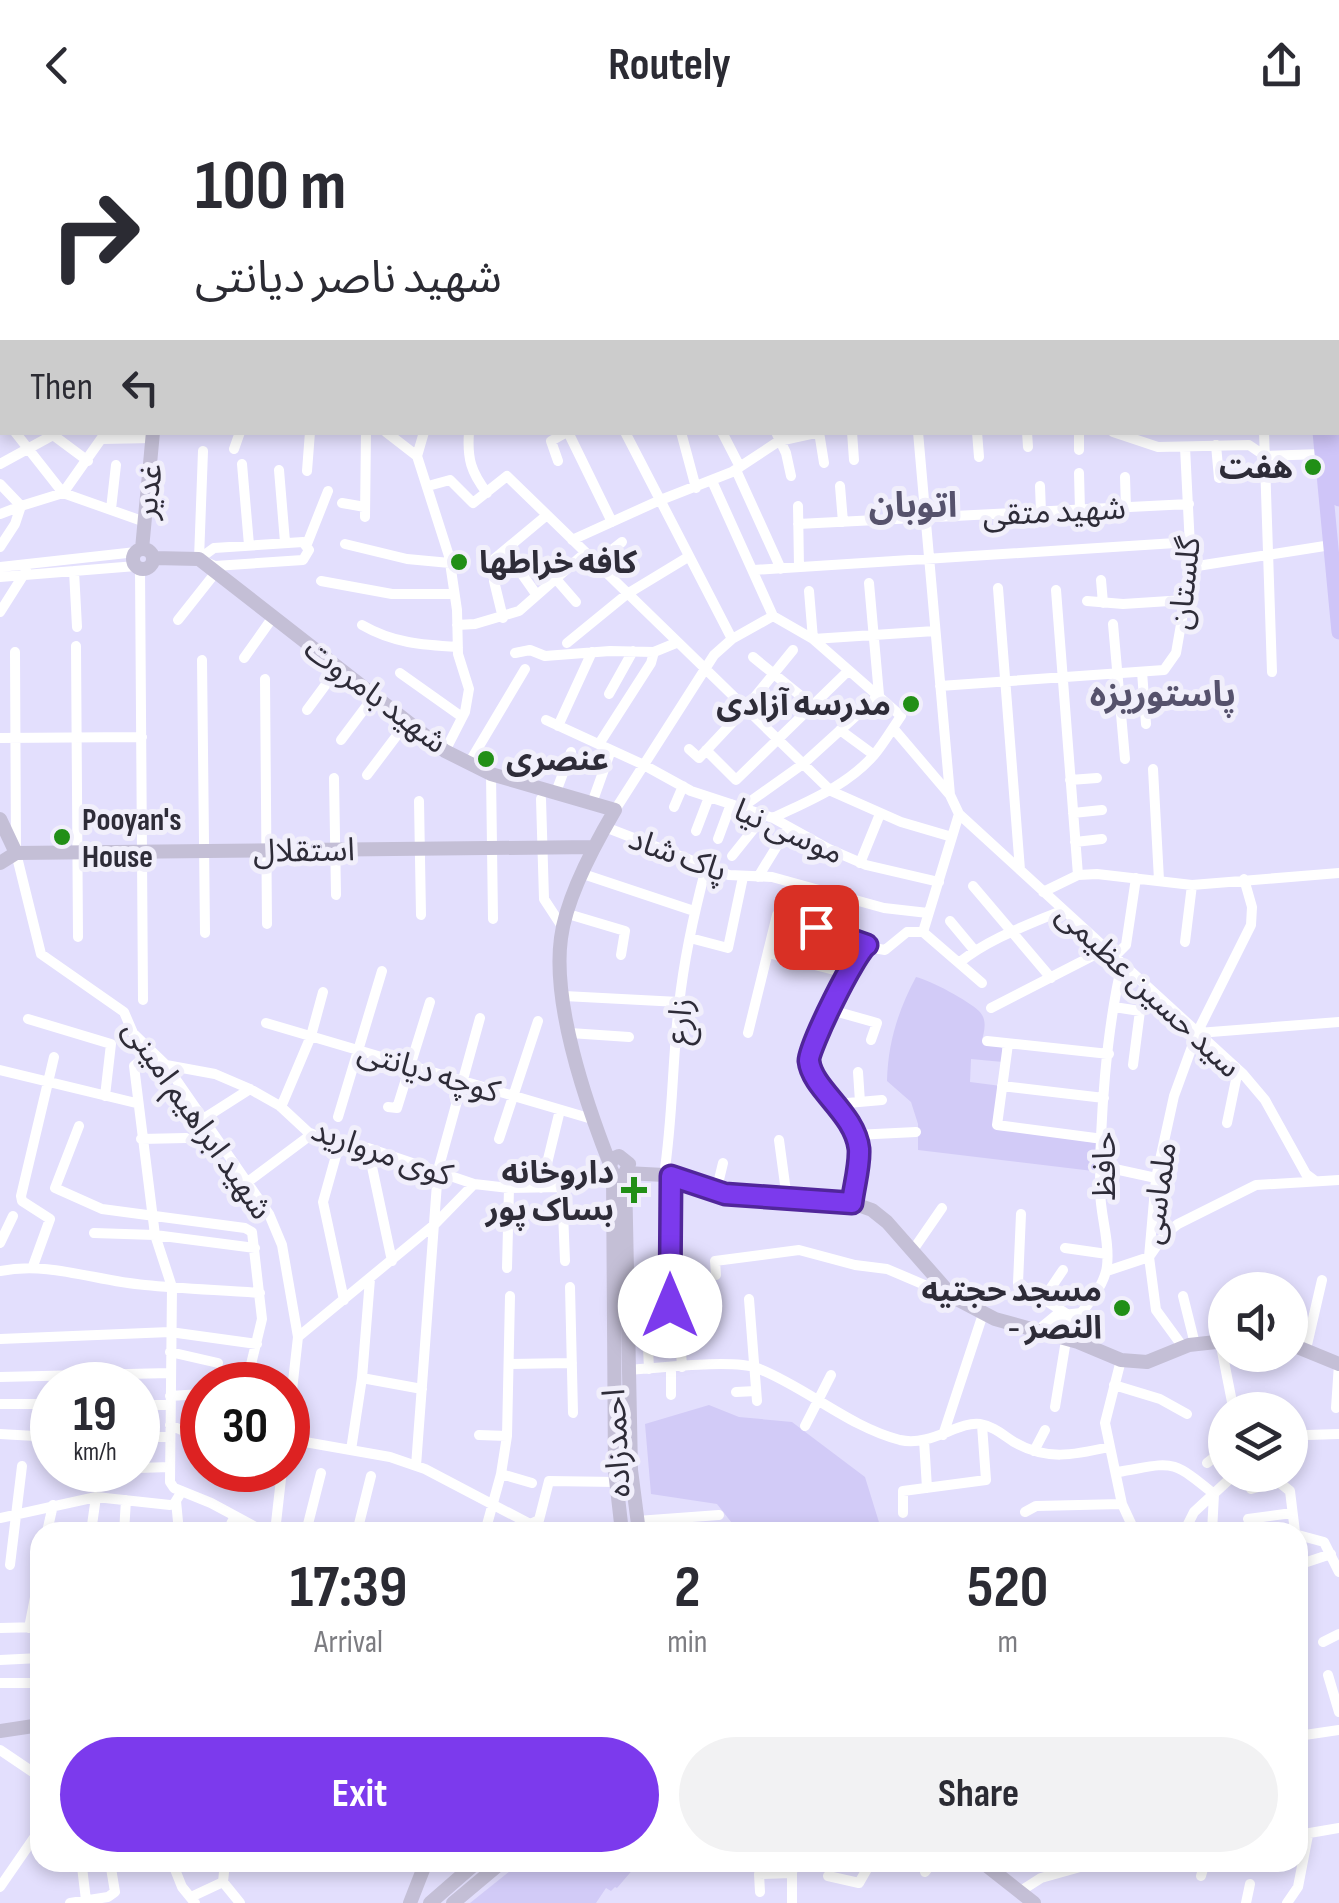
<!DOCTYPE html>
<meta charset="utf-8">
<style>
:root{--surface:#fff;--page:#f2f2f3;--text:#2b2b33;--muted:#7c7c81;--accent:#7c3aed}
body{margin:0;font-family:"Sofia Sans Condensed","Noto Sans Arabic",sans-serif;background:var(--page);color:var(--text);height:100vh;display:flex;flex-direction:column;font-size:38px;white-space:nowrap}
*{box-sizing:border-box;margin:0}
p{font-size:32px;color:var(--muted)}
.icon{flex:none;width:55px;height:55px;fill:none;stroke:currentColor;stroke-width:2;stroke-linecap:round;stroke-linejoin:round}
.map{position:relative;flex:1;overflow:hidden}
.details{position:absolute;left:30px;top:1392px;width:1278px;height:350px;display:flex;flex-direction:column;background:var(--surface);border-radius:30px;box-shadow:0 5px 15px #0003}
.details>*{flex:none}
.hud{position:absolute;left:0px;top:0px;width:1340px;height:305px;box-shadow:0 5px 15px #0003;background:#fff;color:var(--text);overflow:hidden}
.fabs{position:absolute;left:1208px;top:1142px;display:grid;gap:20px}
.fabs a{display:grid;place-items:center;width:100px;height:100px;border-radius:50%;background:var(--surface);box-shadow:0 5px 15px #0003;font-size:50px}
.speed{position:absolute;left:30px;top:1232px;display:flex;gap:20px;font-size:50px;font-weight:700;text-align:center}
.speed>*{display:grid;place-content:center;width:130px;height:130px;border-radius:50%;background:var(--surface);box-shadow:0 5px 15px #0003;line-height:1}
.speed small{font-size:25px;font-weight:400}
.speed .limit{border:15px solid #d22;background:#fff;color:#111}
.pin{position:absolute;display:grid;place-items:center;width:85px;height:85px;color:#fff;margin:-42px;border-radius:20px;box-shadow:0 5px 15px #0006}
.me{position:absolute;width:110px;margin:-55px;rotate:0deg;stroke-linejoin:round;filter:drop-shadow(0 0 8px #0008)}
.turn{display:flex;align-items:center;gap:35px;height:210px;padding:0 30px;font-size:45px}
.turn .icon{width:130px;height:130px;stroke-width:2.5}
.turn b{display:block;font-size:70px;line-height:85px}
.then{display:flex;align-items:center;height:95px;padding:0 30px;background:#0003;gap:20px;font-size:38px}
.eta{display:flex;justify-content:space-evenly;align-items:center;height:170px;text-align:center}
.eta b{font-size:60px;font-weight:700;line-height:70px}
.primary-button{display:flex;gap:20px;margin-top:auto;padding:20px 30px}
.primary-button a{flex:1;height:115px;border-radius:60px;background:var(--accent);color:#fff;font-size:40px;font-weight:700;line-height:115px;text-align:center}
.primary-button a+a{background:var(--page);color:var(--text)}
header{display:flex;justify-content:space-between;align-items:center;height:130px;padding:0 30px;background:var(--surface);font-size:45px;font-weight:700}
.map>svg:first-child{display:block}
</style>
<header><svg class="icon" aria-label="back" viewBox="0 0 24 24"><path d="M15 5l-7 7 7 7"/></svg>Routely<svg class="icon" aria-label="share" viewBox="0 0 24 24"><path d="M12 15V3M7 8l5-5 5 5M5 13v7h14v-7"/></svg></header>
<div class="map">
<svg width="1339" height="1773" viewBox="0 0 1339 1773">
<rect width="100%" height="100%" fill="#e3dffd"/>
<path fill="#d2cbf7" d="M 916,847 C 930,850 969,871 979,881 C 988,890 984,901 982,911 L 997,913 L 1002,918 L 1003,932 L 971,929 L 970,952 L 1001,956 L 995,997 L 1096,1013 L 1093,1041 L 918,1020 L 918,994 L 911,972 L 887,951 C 888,912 898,881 916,847 Z
M 709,1275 L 739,1287 L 792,1292 L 865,1347 L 882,1402 L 739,1402 L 717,1374 L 651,1364 L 645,1294 Z
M 631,1733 L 635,1737 L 617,1758 L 615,1757 L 611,1761 L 606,1758 L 596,1773 L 470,1773 L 520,1733 Z"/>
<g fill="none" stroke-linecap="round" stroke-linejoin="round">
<path stroke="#fff" stroke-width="10" d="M 212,0 L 215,2
M 562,0 L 563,2
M 650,0 L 651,2
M 718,0 L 719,2
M 749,0 L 750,2
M 808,0 L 810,2
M 867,0 L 868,2
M 905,0 L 906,2
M 936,0 L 936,2
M 967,0 L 968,2
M 1060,0 L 1061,2
M 1093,0 L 1094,2
M 1182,0 L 1182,2
M 423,2 L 424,0
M 485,2 L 485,0
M 702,2 L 708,0
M 777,2 L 782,0
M 1214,2 L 1217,0
M 0,28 L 2,26
M 1338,50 L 1339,50
M 1338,74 L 1339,74
M 1338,101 L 1339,101
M 0,193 L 2,193
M 0,207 L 2,206
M 0,278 L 2,277
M 15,302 L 63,363 L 145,392
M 386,302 L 417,326 L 449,426 L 457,480 L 458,524 L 469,559 L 465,582 L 445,621
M 469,302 C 467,329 471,342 487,363
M 568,302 L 612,392
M 625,302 L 732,509
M 681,302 L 696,358
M 722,302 L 740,337
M 776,302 L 786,323 L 791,346
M 819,302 L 824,333
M 852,302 L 854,330
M 918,302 L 950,665
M 977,302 L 979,327
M 1027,302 L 1028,317
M 1079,302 L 1079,320
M 1113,302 L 1158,317 L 1249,315 L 1265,326 L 1321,324
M 1264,302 L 1272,542
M 102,309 L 153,308
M 1216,315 L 1219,348
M 234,319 L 240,302
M 417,326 L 424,302
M 558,331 L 551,311 L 567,302
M 0,334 L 53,305 L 88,331
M 242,334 L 249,415
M 279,340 L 285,412
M 736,340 L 781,439
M 307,341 L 310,302
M 1079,343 L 1080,380
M 1125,347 L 1126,378
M 712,351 L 773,486
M 0,354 L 21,376 L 0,384
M 428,356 L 450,350 L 473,373 L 507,346 L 831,661 L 901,692 L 952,707
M 840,356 L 843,392
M 1040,356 L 1041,382
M 955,363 L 955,386
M 342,373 L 365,377
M 798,376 L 799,437
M 111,379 L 116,335
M 365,387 L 366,302
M 798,394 L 1189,374
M 572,410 L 658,371 L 732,342 L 779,311 L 820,302
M 303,412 L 309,420 L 303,430 L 215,436 L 199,429 L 214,418 Z
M 307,414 L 328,361
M 345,414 L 407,429 L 450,433
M 0,417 L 15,394 L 21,376 L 63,363 L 106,302
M 505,420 L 536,464
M 199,429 L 203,321
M 494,429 L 547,385
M 595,433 L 622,412
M 0,437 L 136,422
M 1191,437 L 1331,415
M 140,439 L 143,870
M 754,440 L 1191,412
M 74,441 L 77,497
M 0,447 L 136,436
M 556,449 L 576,472
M 1101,450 L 1103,473
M 321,451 L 392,464 L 454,464
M 494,451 L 503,488
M 998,458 L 1020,740
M 1056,460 L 1078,745
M 809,461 L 813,509
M 1087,471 L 1123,474 L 1185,470
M 0,482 L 26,441
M 178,490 L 216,442
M 1113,494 L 1125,629
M 362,495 C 393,513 422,515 458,517
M 457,495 L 475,494 L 519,481 L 585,423
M 813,509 L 935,501
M 567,513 L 627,464 L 688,427
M 76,516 L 78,807
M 15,522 L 16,723 L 41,824 L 124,882 L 133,903 L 166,935 L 269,1084 L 282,1115 L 298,1207 L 288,1296
M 515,523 L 530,520 L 545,526 L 610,521 L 654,522 L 676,513
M 753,527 L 812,575
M 244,528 L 273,487
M 202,530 L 205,803
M 1142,542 L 1146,594
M 400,543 L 462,587
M 265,549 L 267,794
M 940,556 L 1164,540 L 1176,523 L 1191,437 L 1185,317
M 609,564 L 633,521
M 307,580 L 338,538
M 546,590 L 644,635 L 691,661 L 773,688 L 829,719 L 866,735 L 939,752
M 558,596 L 592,522
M 893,598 L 950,665 L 959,684 L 1243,944 L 1265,970 L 1306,1044 L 1314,1050
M 840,600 L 874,625
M 0,608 L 142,607
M 341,610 L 374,566
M 599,614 L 651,533 L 654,522
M 689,619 L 699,628 L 745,579 L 793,520
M 706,620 L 736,650 L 848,541
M 469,633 L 525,539
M 1153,639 L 1159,750
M 491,644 L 493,789
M 367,645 L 407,592
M 334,648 L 336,765
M 1070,650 L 1097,648
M 556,662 L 571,622
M 541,669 L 544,769 L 563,798
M 419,671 L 421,785
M 592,673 L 611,620
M 674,677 L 683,656
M 741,678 L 803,634 L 879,565 L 869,453
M 615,680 L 714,525 L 732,509 L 773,486
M 1073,683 L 1102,680
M 773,688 C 808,671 847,656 874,625 C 884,613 892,599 901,586 L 813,509 L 773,486
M 605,697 L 729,745 L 772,747 L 884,778 L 928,783
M 696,701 L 709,667
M 718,709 L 731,674
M 1075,712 L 1102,709
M 732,726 L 764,686
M 860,733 L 880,684
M 583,744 L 694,781
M 758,747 L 788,698
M 973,756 L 1051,848
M 1043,762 L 1078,745 L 1097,744 L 1192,755 L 1339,743
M 568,784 L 625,801 L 621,825
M 950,791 L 975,821
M 816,797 L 867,815
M 923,802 L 959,684
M 923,802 L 982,853
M 690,808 L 728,818 L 743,747
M 1185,812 L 1192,755
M 768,823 L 846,843
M 1114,827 L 1126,815 L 1136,748
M 960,832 C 990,808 1028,795 1063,780
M 564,866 L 679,872
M 1114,877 L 1140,881 L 1133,935
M 991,878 L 1106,819
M 831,880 L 877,893 L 871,910
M 28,889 L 111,914 L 105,966
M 266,893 L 592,989
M 570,903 L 629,907
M 748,903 L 777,785 L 796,789
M 1198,903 L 1339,892
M 987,911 L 1109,924
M 1008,914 L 997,995 L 1103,1009
M 150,923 L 134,936 L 155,1105 L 172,1157 L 170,1352 L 174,1358 L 211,1373 L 265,1402
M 166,935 L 215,944 L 250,959 L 280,976 L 308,1002 L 339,1015 L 368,1018 L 474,1054 L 509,1058 L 562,1057 L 610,1039
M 0,940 L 136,973
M 858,942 L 860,972
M 1002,956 L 1104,968
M 836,974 L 882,970
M 281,977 L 311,906 L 323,862
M 388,977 L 397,978 L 430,872
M 338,987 L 382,841
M 203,989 L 250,959
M 1227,993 L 1238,940
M 79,996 L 55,1058 L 102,1079 L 245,1098 L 252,1102 L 262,1189 L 246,1255
M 855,1005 L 916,1002
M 141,1009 L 186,1008
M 499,1009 L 538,891
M 779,1010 L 787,1069
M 339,1015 L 323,1072 L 344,1170
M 368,1018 L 392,1131
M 1101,1036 L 1156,1048
M 664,1045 C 673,988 672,932 679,875 C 684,829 694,783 706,738
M 249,1051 L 312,1004
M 562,1057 L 565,1131
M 541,1058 L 560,980
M 716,1062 L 723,1033
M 852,1073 C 859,1020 864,1010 830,966 C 823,956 812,946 810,934 C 807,920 851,829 862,816 L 885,820 L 907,802 L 923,802
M 1021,1084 L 1018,1153 L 1070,1186 L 1055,1277
M 94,1103 L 155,1105 L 255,1118
M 0,1113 L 13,1086
M 1065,1118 L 1107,1124
M 913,1120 L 942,1078
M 33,1136 L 50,1089 L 22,1071 L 21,1066 L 54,927
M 507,1138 L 509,1058
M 0,1141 C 50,1131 95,1151 145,1155 C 183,1159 222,1160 260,1163
M 1107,1141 L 1149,1127 L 1165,1104 L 1178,1094 L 1256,1055 L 1339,1050
M 716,1145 L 715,1131 L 799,1120 L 855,1135 L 887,1139 L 948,1165
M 570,1157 L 573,1283
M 1183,1166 L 1195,1214
M 1044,1168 L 1063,1140
M 749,1169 L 757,1271
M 670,1176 L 671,1047
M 647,1197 L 649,1239
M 1038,1200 L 1055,1186 L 1081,1183 C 1092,1170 1105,1153 1107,1136 C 1110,1110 1100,1085 1100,1059 C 1100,989 1106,902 1122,834
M 680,1206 L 682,1237
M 298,1207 L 435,1094 L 474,1054
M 0,1209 L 170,1202 L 257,1214
M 1220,1211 L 1233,1277
M 1183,1217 L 1156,1180 L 1149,1127 L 1156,1048 L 1174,966 L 1197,903 L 1251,795 L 1252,777 L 1244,749
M 1306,1219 L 1322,1150
M 170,1222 L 218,1233
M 1121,1230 L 1105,1293 L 1122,1374 L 1135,1402
M 510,1234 L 572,1233
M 671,1238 L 671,1265
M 629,1240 C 659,1238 732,1229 757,1238 C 806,1257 849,1297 900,1310 C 931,1317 958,1291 980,1294 C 993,1296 1003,1305 1014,1312 C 1046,1331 1074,1325 1109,1317
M 0,1247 L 170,1243
M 362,1248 L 422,1259
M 1114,1255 L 1160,1269 L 1187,1284
M 736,1262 L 756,1261
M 170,1266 L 202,1264
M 0,1274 L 52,1274
M 138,1275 L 170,1275
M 1336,1278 L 1339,1234
M 170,1295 L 202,1309
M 805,1296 L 831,1245
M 0,1304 L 52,1307
M 479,1305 L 507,1306
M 943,1305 L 983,1184
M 138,1307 L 170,1307
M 288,1309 L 390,1327 L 425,1339 L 530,1394 L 539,1390 L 549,1351 L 616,1352
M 924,1310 L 927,1358
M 1290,1311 L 1307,1305 L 1339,1304
M 351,1320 L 362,1248 L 370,1149
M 1034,1321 L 1045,1300
M 1207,1333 L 1225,1319
M 416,1336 L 438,1040 L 480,888
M 138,1338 L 170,1337
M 1118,1342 C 1173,1333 1169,1327 1214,1364 L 1212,1402
M 501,1344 L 532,1353
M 1270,1345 L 1290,1361 L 1295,1402
M 1251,1359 L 1277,1352
M 176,1371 L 179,1402
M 1025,1382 L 1036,1376 L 1122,1374
M 903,1383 L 903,1361 L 986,1350 L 982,1295
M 0,1388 L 96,1367 L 170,1375 L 174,1374 L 182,1361
M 1248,1389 L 1292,1383
M 637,1391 L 719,1385
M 47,1402 L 53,1375
M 91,1402 L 96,1367
M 124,1402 L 126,1370
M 227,1402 L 235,1386
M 275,1402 L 282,1340
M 306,1402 L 321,1343
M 357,1402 L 371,1346
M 485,1402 L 501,1344 L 507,1306 L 510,1166
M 1184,1402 L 1194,1382 L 1234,1345
M 1298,1405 L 1324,1412 L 1339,1442
M 10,1435 L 22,1336
M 1298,1435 L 1331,1424
M 0,1498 L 40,1497
M 29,1498 L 40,1442
M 1323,1512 L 1339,1504
M 0,1530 L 40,1528
M 1328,1545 L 1339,1582
M 0,1553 L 40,1553
M 1298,1606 L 1339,1600
M 0,1620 L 40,1647
M 1298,1705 L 1339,1698
M 172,1732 L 182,1757 L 195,1773
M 225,1732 L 223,1752 L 240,1773
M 82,1737 L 86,1770
M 925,1742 L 933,1732
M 792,1743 L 792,1773
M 828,1746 L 859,1753 L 871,1732
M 1201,1746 L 1205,1732
M 0,1757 L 40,1699
M 760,1762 L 759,1744 L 792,1743 L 794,1732
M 1019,1762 L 1041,1748 L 1098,1732
M 191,1767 L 223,1752
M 70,1773 L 108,1767 L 115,1762 L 110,1732
M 1246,1773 L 1250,1754
M 1287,1773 L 1298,1757 L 1308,1705"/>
<path stroke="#c4bfd6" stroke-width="14" d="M 138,0 L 139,2
M 1338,253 L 1339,252
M133 429a10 10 0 1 1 20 0a10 10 0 1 1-20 0Z
M 142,419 L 153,302
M 154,428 L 199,429 L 445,621 L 491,644 L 615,680 C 595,714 566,769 561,808 C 552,873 586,973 610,1034
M 0,689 L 16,723
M 0,733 L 16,723 L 593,717
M 626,1043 L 664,1045 L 725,1064 L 852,1073 L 872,1080 L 887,1092 L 953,1167 L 995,1189 L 1078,1212 L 1121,1230 L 1147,1232 L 1189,1215 L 1225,1211
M 1290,1214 L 1339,1234
M 622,1402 L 615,1341 L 613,1043 L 610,1037 L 612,1029 L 619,1026 L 629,1034 L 625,1043 L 631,1340 L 639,1402
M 0,1601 L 40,1595
M 982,1732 L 1034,1773
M 410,1773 L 426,1732
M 430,1773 L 477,1732
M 453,1773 L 502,1732"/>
<path stroke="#cfc5f8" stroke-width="15" d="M 1300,0 L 1300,2
M 1313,0 L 1313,2
M 1320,302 L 1339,502
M 1333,302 L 1339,369"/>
</g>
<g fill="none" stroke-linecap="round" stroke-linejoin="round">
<defs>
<path id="route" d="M 670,1176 L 671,1046 L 725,1064 L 852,1073 C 854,1056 860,1036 859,1019 C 855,983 812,959 809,931 C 808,918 856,821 867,815 L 816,797"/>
</defs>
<use href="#route" stroke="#51269a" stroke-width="25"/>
<use href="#route" stroke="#7c3aed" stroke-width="18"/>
</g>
<g fill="#218f16" stroke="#f1effb" stroke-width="4">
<circle cx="1313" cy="337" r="10"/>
<circle cx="459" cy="432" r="10"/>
<circle cx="911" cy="574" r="10"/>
<circle cx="486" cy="629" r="10"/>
<circle cx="62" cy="707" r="10"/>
<path d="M629 1045h10v10h10v10h-10v10h-10v-10h-10v-10h10z"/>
<circle cx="1122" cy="1178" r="10"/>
</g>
<g text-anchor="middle" stroke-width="10" stroke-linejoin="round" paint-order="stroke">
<g font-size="32" font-weight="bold" fill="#2e2c38" stroke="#f1effb" text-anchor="end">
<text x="1293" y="348">هفت</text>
<text x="479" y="443" text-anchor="start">کافه خراطها</text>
<text x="891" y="585">مدرسه آزادی</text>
<text x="506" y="640" text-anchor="start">عنصری</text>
<text x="82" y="700" text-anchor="start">Pooyan's<tspan x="82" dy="37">House</tspan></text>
<text x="614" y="1053">داروخانه<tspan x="614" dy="37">بساک پور</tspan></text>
<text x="1102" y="1171">مسجد حجتیه<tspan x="1102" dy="37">- النصر</tspan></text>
</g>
<g font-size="32" fill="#2e2c38" stroke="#f1effb">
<text transform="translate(148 361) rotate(-84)" y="11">غدیر</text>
<text transform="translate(1054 381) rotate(-3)" y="11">شهید متقی</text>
<text transform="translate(1184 453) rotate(-84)" y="11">گلستان</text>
<text transform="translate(376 565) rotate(37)" y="11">شهید بامروت</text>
<text transform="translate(789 701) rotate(24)" y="11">موسی نیا</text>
<text transform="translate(304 720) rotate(-1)" y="11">استقلال</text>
<text transform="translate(678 724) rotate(20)" y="11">پاک شاد</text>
<text transform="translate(1149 860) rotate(43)" y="11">سید حسین عظیمی</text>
<text transform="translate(679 891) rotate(-84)" y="11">زارع</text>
<text transform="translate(429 941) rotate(17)" y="11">کوچه دیانتی</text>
<text transform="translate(198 989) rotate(55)" y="11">شهید ابراهیم امینی</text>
<text transform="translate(382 1022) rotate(19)" y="11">کوی مروارید</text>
<text transform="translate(1104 1036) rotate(-90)" y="11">حافظ</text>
<text transform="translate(1158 1063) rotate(-82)" y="11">ملماسی</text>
<text transform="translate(616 1313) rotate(-93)" y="11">احمدزاده</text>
</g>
<g font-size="35" font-weight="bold" fill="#56526c" stroke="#f1effb">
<text x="913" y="387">اتوبان</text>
<text x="1163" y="576">پاستوریزه</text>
</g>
</g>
</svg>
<div class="fabs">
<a><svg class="icon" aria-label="sound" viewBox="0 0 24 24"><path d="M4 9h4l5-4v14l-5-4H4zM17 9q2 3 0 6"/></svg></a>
<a><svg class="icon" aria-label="layers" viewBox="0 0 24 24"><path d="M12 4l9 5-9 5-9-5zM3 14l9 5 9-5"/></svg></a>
</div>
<div class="speed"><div>19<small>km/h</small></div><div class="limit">30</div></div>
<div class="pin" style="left:816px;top:797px;background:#d93025"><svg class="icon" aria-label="arrive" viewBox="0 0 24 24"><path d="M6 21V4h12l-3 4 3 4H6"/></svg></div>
<svg class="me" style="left:670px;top:1176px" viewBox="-20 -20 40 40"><circle r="19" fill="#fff"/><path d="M0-13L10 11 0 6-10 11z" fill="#7c3aed"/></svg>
<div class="hud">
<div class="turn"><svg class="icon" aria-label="right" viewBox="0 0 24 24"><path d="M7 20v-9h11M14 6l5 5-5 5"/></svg><div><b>100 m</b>شهید ناصر دیانتی</div></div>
<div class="then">Then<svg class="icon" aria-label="left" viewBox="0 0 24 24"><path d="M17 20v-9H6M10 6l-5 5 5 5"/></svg></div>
</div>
<section class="details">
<div class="eta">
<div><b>17:39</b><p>Arrival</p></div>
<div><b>2</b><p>min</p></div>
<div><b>520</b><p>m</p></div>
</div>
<div class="primary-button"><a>Exit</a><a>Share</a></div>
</section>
</div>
